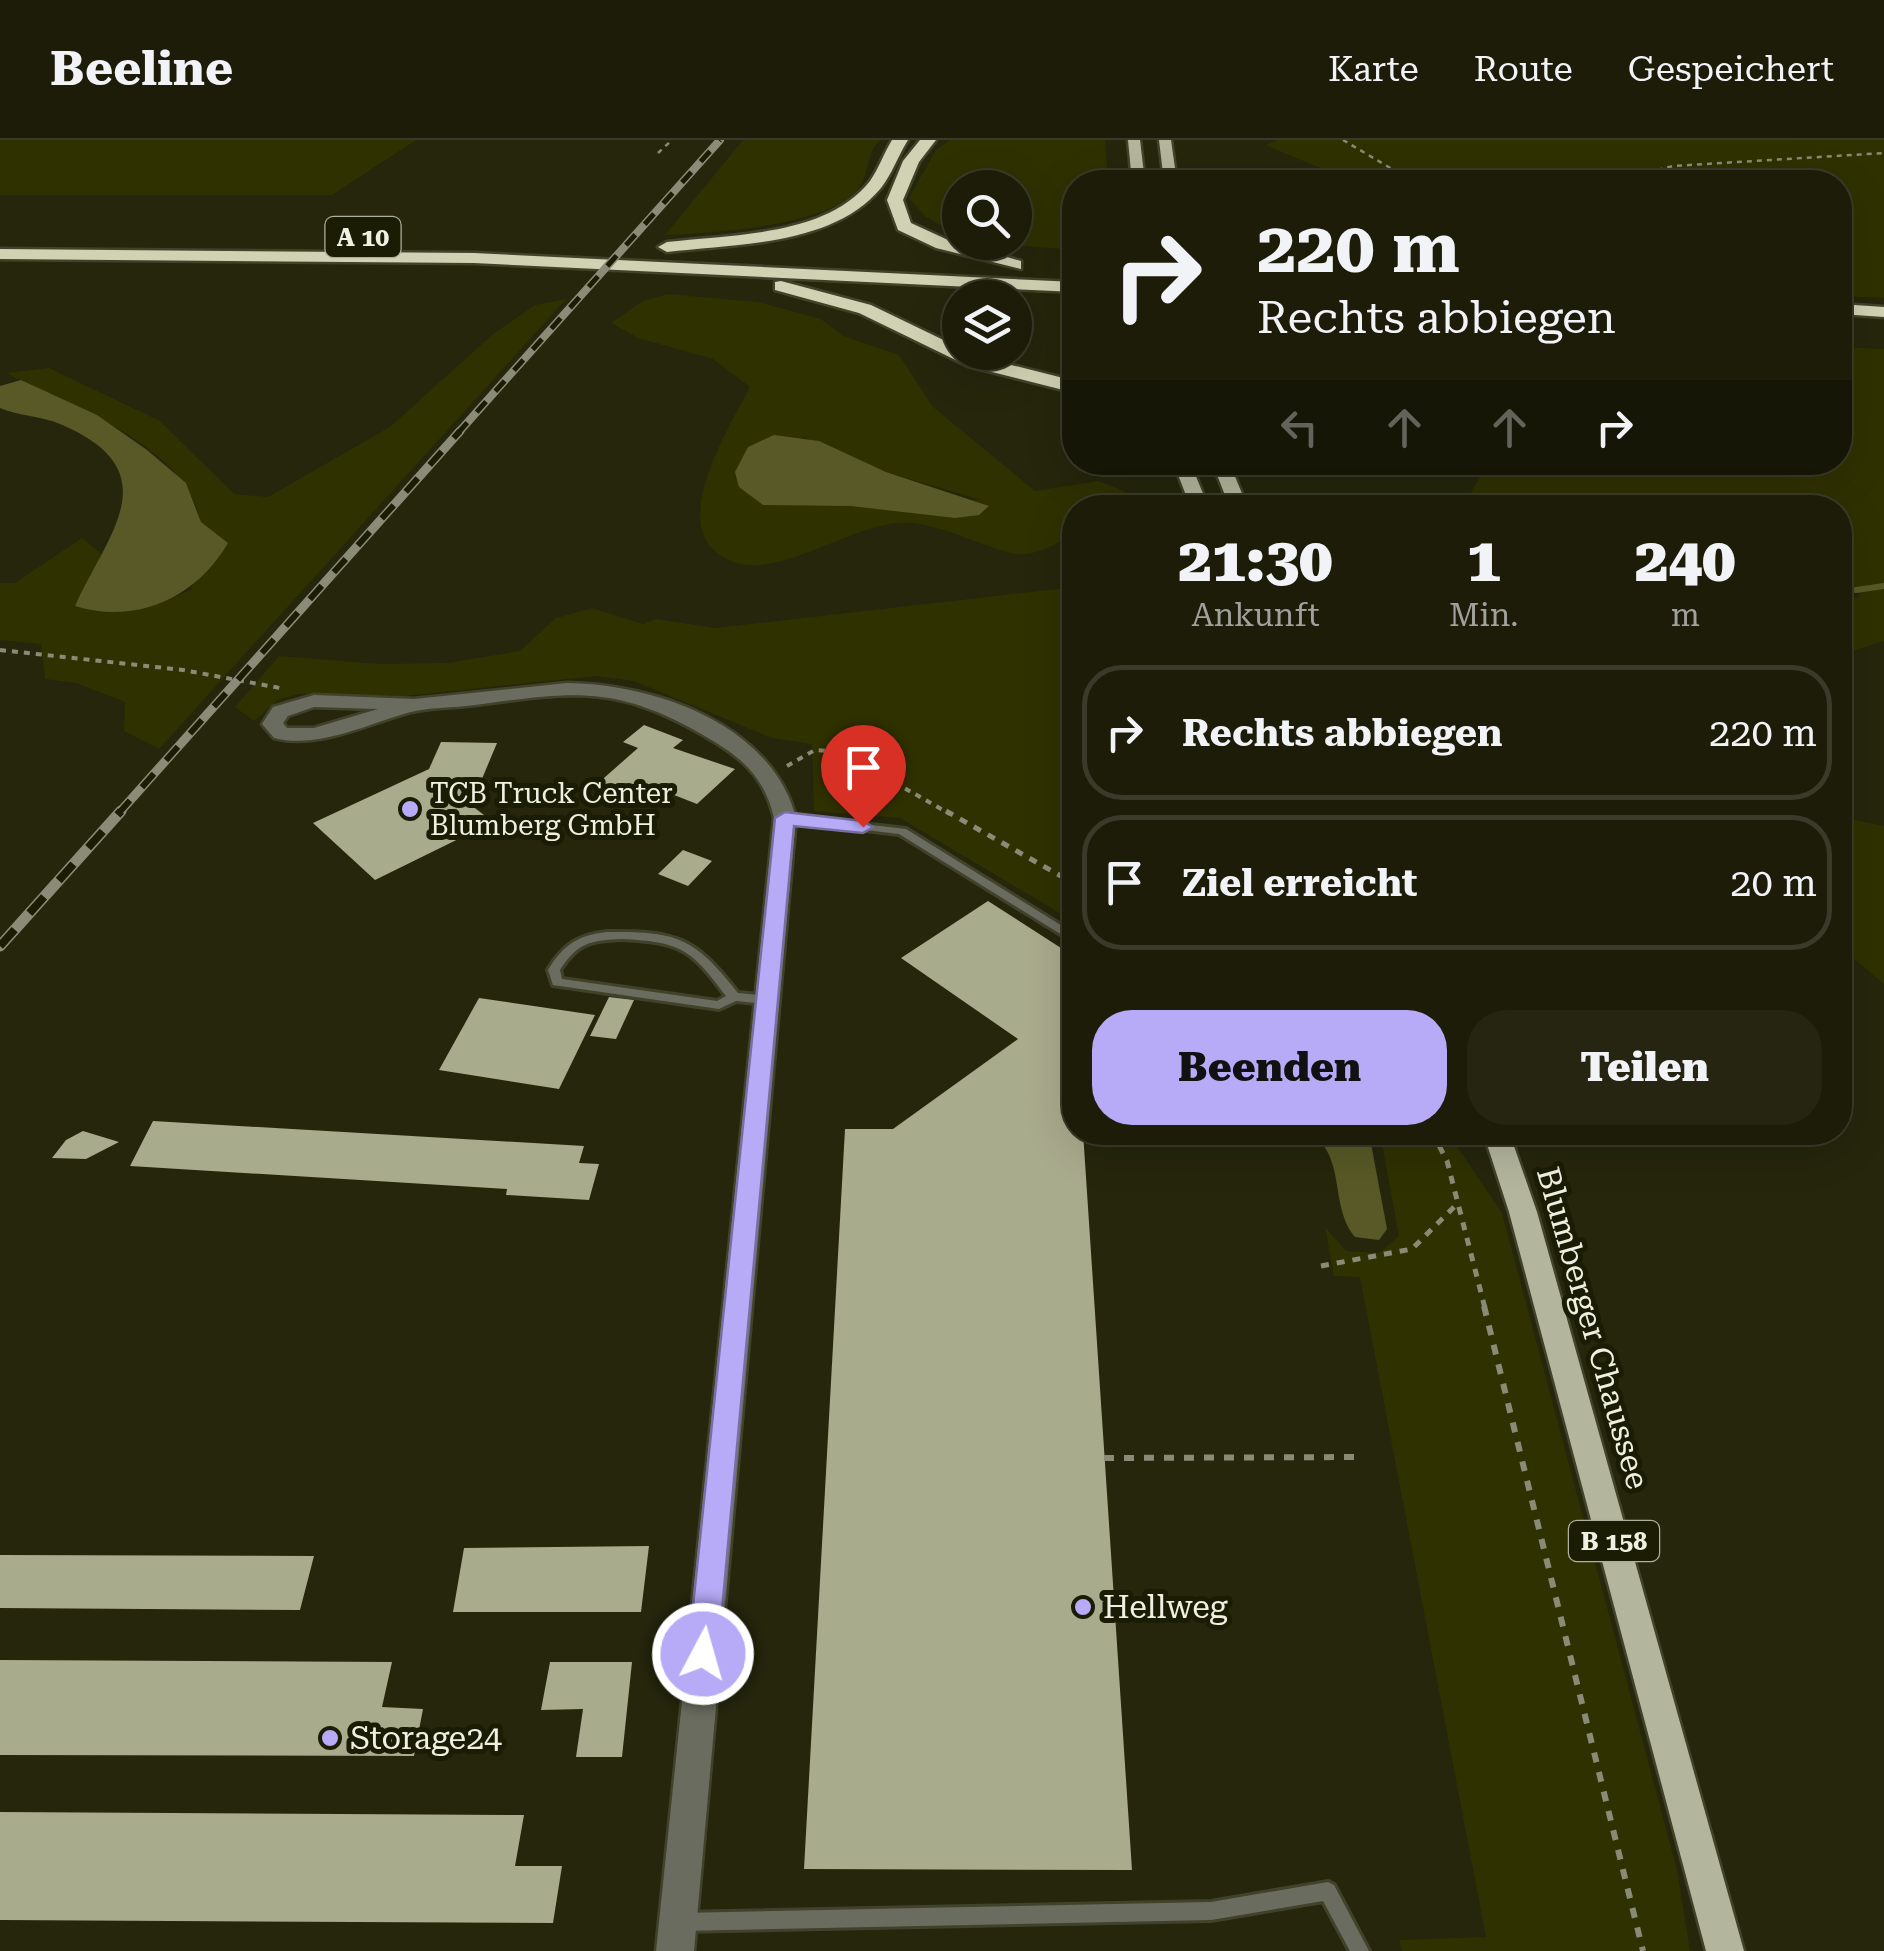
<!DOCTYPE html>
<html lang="de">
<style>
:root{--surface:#1c1c09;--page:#252512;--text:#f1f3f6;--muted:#a0a19c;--line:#3a3a2a;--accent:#b7abf8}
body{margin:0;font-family:"Roboto Serif",serif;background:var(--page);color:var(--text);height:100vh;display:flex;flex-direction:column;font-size:38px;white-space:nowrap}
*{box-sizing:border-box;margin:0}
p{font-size:32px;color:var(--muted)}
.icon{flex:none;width:55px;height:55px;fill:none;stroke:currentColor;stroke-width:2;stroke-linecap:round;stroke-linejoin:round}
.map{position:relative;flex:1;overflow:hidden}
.side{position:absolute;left:1062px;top:355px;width:790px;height:650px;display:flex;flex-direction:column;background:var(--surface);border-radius:40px;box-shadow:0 10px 40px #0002,0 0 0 2px var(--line)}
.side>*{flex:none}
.guide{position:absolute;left:1062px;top:30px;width:790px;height:305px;border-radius:40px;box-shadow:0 10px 40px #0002,0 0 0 2px var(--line);background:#1c1c09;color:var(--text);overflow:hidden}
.buttons{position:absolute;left:942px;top:30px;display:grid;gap:20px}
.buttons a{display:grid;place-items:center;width:90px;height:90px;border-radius:50%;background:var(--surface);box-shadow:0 10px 40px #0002,0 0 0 2px var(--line);font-size:50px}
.pin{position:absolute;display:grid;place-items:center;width:85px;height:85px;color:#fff;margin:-102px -42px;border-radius:50% 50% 50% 0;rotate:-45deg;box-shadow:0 0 10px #0007}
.pin .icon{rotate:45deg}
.me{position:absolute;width:110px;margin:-55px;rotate:6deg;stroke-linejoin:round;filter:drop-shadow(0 0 8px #0008)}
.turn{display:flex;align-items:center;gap:35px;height:210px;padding:0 30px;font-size:45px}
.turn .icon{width:130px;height:130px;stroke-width:2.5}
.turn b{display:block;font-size:70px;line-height:85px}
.lanes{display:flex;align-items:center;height:95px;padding:0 30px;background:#0003;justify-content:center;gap:50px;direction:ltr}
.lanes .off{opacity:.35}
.eta{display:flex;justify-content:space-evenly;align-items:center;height:170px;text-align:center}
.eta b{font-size:60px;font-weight:800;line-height:70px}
.button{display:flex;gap:20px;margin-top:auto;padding:20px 30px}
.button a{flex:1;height:115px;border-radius:40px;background:var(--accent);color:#111;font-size:40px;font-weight:800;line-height:115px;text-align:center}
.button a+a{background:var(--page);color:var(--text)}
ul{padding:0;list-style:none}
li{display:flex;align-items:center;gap:30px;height:135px;margin:0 20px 15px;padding:0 10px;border:5px solid var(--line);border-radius:40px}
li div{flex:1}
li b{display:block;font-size:38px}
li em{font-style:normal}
header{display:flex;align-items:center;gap:60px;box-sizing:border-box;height:140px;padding:0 50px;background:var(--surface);border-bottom:2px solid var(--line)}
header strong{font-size:48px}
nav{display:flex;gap:55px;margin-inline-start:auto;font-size:35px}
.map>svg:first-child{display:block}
</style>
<header>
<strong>Beeline</strong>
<nav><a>Karte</a><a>Route</a><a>Gespeichert</a></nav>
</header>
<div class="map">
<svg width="1884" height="1811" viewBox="0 0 1884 1811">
<rect width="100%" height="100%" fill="#25260c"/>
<path fill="#303100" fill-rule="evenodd" d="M 0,0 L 416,0 L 332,55 L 0,55 Z
M 743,0 L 880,0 C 866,13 869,35 858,49 C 827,87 710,93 665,95 Z
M 950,0 L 1105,0 L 1108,42 L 1075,42 L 1075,110 L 988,103 L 1015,102 L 1015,48 L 960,48 L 960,96 L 926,77 L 909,58 L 936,10 Z
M 1279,0 L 1884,0 L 1884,158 L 1840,156 L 1840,42 L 1354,42 L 1265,5 Z
M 668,154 L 758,162 L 821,179 L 843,196 L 899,215 L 932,266 L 1035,351 L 1099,341 L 1133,355 L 1169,357 L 1174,367 L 1075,368 L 1075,392 C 1060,402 1046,411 1027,414 C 1000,418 936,377 896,383 C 854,389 815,414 773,423 C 753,427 740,427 722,416 C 668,385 729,287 750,247 L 713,219 L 638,198 L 611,183 L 643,161 ZM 804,297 L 886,332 L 981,360 L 763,365 Z
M 566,159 L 159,609 L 124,591 L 125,562 L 76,543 L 45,539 L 41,504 L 0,500 L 0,443 L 15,443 L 82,398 L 103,415 L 76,466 C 117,479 154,468 192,449 C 195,428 204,399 200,379 C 184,304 67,264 6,233 L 49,228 L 160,281 L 234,354 L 268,357 L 390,287 L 493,194 L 535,165 Z
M 1840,207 L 1884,209 L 1884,501 L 1840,515 L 1840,462 L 1860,456 L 1852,443 L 1840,439 L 1840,368 L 1719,367 L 1704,359 L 1646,356 L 1641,367 L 1597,367 L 1594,362 L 1462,368 L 1488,323 L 1840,322 Z
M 1075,447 L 1075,782 L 900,678 L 814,671 L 812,604 L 772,598 L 634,541 L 596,536 L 405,556 L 300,554 L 279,559 L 254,581 L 235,567 L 279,516 L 379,524 L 447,523 L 520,511 L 556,478 L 592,468 L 643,484 L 656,479 L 715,488 Z
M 1840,677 L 1884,686 L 1884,844 L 1840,807 Z
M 1380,993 L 1448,993 L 1502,1073 L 1677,1730 L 1690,1811 L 1402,1811 L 1399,1800 L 1486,1797 L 1360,1137 L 1334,1136 L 1325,1087 L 1346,1111 L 1379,1113 L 1399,1096 Z"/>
<path fill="#585926" d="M 21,240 L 97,275 L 147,310 L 186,343 L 201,382 L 228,403 C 196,458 136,485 75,466 C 108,393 171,331 60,284 C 41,276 19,276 0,268 L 0,246 Z
M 774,295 L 819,301 L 886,332 L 989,366 L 979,375 L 955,378 L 851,366 L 763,365 L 739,347 L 735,332 L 748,307 Z
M 1311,993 L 1369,993 L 1387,1089 L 1379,1100 L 1355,1097 C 1329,1066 1347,1019 1311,993 Z"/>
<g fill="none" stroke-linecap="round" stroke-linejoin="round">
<path stroke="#585926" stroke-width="6" d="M 1856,450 L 1884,446"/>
</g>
<path fill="#a9ab8d" d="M 644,585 L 683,600 L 673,608 L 735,629 L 697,664 L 641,642 L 626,656 L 596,645 L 638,608 L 623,602 Z
M 441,602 L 497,603 L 471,665 L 493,682 L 375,740 L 313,683 L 429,629 Z
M 683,710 L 712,721 L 688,746 L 658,734 Z
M 988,761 L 1075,817 L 1075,992 L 1083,992 L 1132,1730 L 804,1729 L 845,989 L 893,989 L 1018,899 L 901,818 Z
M 609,857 L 634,860 L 616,899 L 590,896 Z
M 479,858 L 595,875 L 559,949 L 439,930 Z
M 153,981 L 584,1006 L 579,1023 L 599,1024 L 589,1060 L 506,1055 L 507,1049 L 130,1026 Z
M 83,991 L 119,1002 L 86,1019 L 52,1018 L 66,1000 Z
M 649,1406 L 641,1472 L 453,1472 L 464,1408 Z
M 0,1415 L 314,1416 L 300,1470 L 0,1468 Z
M 0,1520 L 392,1522 L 382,1567 L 423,1569 L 414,1616 L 0,1615 Z
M 550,1522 L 632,1522 L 622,1617 L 576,1617 L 583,1569 L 541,1570 Z
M 0,1672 L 524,1675 L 515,1726 L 562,1726 L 553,1783 L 0,1780 Z"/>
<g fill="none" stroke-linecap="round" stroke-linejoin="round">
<defs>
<path id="service" d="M 785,675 L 906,689 L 1075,794 L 1075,803 L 899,694 L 781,680 L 780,678 L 781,676 Z
M 607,792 C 678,791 695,798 738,853 L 768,856 L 774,860 L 768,864 L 736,861 L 719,869 L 553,845 L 548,830 C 563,805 578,795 607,792 ZM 622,799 C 681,802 691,809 726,856 L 717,861 L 562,839 L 560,830 C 577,803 591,800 622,799 Z
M 1328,1742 L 1334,1745 L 1369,1811 L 1350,1811 L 1323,1761 L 1211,1780 L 681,1791 L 675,1788 L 672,1782 L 675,1776 L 681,1773 L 1211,1762 Z"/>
<path id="minor" d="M 567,543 C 654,544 772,584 796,678 L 694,1811 L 656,1811 L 774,678 C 764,635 740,616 703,595 C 615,544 572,552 475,565 C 453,568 428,567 407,573 C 365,585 318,609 274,598 L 262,584 L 273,567 L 314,555 L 414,559 ZM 314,567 L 378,569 L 314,588 L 287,588 L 283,583 L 288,576 Z"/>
<path id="primary" d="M 1128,0 L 1140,0 L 1145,42 L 1132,42 Z
M 1159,0 L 1171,0 L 1177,42 L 1164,42 Z
M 1173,322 L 1190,322 L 1209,368 L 1191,368 Z
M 1212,322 L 1229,322 L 1248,368 L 1230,368 Z
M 1483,992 L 1509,992 L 1537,1072 L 1744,1811 L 1706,1811 L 1509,1072 Z"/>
<path id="motorway" d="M 892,0 L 908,0 C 898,16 892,34 881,48 C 833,106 735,104 667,112 L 658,107 L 667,102 C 731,94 826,97 870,41 C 879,28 884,13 892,0 Z
M 920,0 L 936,0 L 919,22 L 903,60 L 911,83 L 948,100 L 1021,121 L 1021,129 L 936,108 L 898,90 L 887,60 L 903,21 Z
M 0,109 L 474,113 L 1075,142 L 1075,152 L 474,123 L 0,119 Z
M 781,141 L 871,165 L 960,208 L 960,212 L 1075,241 L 1075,253 L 968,226 L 859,173 L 775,150 L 775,142 Z
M 1840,164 L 1884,167 L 1884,177 L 1840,174 Z"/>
</defs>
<use href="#service" stroke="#41422a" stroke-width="6"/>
<use href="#minor" stroke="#41422a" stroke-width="5"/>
<use href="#primary" stroke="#41422a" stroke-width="5"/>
<use href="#motorway" stroke="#41422a" stroke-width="5"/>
<path stroke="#8a8b77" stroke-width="2.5" stroke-dasharray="5 5" stroke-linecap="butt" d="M 1343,0 L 1414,42
M 658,13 L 672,0
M 1609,42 L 1673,26 L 1884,13"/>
<path stroke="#8a8b77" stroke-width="4" stroke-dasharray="6 6" stroke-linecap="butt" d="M 0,510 L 183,530 L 280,548
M 787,626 L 815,610 L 841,612 L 950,674"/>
<path stroke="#8a8b77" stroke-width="5" stroke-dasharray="8 8" stroke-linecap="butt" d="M 946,671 L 1075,744
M 1432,992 L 1447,1021 L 1485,1168
M 1321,1126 L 1412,1109 L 1459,1062"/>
<path stroke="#8a8b77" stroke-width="6" stroke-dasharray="10 10" stroke-linecap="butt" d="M 1484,1166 L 1643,1811
M 1104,1318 L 1358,1317"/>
<use href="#service" fill="#6b6c60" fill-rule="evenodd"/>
<use href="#minor" fill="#6b6c60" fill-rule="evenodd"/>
<use href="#primary" fill="#b3b59c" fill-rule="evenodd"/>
<use href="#motorway" fill="#d0d2b3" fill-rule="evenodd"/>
<defs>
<path id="rail-far2" d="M 458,293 L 720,0"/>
<path id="rail-far1" d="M 118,674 L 460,291"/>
<path id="rail" d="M 0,806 L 121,671"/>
</defs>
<use href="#rail-far2" stroke="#8b8c78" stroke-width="8"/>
<use href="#rail-far1" stroke="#8b8c78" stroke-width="9"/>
<use href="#rail" stroke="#8b8c78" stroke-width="11"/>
<use href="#rail-far2" stroke="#1b1c04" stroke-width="5" stroke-dasharray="14" stroke-linecap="butt"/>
<use href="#rail-far1" stroke="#1b1c04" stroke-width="6" stroke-dasharray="18" stroke-linecap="butt"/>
<use href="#rail" stroke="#1b1c04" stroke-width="8" stroke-dasharray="22" stroke-linecap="butt"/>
</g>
<path fill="#b7abf8" stroke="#776fa1" stroke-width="2.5" d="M 785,672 L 863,681 L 873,687 L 863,693 L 794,686 L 718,1514 L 714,1524 L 703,1528 L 693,1524 L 688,1514 L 775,678 Z"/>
<g fill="#b7abf8" stroke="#1b1c04" stroke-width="4">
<circle cx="410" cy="669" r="10"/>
<circle cx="1083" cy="1467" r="10"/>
<circle cx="330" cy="1598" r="10"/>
</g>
<g text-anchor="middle" stroke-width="10" stroke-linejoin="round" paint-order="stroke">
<g fill="#1b1c04" stroke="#afb09f" stroke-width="2.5">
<rect x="325.5" y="77" width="75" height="40" rx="8"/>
<rect x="1569" y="1381" width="90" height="40" rx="8"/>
</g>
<g font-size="25" font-weight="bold" fill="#eff0e1">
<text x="363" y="106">A 10</text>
<text x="1614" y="1410">B 158</text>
</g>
<g font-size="28" fill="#eff0e1" stroke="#1b1c04" text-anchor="start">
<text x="430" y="663">TCB Truck Center<tspan x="430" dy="32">Blumberg GmbH</tspan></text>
</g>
<g font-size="32" fill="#eff0e1" stroke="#1b1c04">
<text transform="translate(1593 1188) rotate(74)" y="11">Blumberger Chaussee</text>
</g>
<g font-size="32" fill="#eff0e1" stroke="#1b1c04" text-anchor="start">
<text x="1103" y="1478">Hellweg</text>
<text x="350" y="1609">Storage24</text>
</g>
</g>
</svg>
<div class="buttons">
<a><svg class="icon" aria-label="search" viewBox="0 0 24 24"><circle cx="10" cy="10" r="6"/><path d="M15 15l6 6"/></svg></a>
<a><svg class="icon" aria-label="layers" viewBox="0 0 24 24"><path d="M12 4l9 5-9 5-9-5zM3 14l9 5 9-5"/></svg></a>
</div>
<div class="pin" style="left:863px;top:687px;background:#d93025"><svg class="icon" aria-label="arrive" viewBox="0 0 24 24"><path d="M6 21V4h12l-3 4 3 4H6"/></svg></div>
<svg class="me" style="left:703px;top:1514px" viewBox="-20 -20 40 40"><circle r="17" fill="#b7abf8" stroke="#fff" stroke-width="3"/><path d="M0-11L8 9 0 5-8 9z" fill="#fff"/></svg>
<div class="guide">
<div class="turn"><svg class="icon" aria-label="right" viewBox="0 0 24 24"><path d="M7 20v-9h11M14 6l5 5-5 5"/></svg><div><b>220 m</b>Rechts abbiegen</div></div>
<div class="lanes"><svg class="icon off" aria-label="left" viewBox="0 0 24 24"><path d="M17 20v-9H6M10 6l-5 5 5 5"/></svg><svg class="icon off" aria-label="ahead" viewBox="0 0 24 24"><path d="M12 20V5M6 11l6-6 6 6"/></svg><svg class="icon off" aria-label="ahead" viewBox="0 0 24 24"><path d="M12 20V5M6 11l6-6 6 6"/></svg><svg class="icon" aria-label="right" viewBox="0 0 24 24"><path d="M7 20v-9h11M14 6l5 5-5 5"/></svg></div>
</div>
<section class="side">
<div class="eta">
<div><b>21:30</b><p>Ankunft</p></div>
<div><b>1</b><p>Min.</p></div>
<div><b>240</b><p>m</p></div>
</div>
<ul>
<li><svg class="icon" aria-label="right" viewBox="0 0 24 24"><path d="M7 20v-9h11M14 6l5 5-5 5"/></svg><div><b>Rechts abbiegen</b></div><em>220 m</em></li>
<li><svg class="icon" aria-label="arrive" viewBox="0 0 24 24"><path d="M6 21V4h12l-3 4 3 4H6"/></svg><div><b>Ziel erreicht</b></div><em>20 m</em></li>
</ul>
<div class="button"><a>Beenden</a><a>Teilen</a></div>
</section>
</div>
